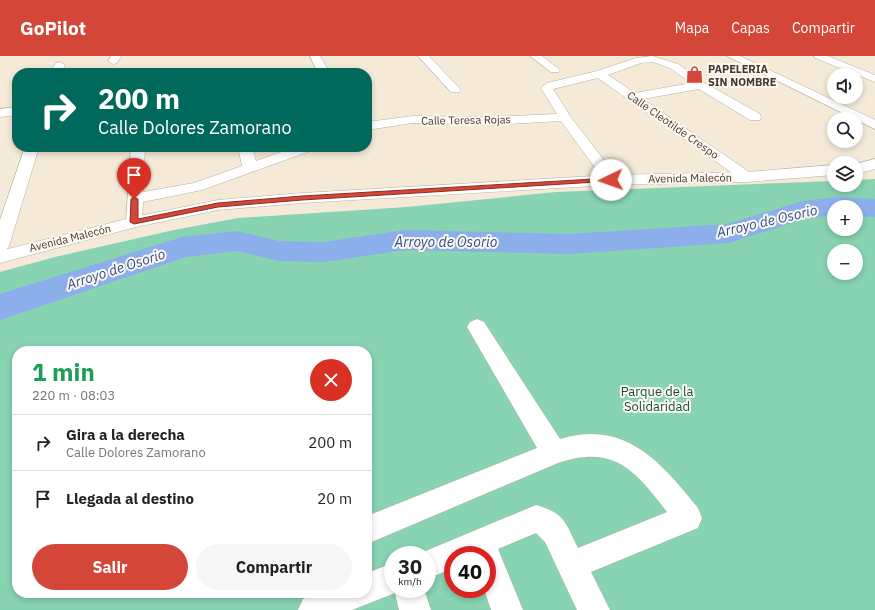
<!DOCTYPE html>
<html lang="es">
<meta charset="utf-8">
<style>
:root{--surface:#fff;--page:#f6f6f6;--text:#222;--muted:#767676;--line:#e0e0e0;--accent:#d44738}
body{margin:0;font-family:"IBM Plex Sans",sans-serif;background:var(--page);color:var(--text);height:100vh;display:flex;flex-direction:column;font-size:15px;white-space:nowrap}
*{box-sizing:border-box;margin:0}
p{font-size:13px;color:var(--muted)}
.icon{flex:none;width:22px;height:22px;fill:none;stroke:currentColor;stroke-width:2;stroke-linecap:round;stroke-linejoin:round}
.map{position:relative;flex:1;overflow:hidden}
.details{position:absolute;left:12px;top:290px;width:360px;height:252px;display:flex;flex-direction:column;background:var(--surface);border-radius:16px;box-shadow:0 2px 6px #0003}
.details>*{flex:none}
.top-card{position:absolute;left:12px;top:12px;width:360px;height:84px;border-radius:16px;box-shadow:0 2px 6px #0003;background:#00695c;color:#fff;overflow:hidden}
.tools{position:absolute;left:827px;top:12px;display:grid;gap:8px}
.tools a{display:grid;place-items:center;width:36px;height:36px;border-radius:50%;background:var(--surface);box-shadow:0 2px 6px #0003;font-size:20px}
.speed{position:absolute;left:384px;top:490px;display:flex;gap:8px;font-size:20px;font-weight:700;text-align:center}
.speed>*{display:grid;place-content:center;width:52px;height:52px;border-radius:50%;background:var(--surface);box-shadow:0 2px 6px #0003;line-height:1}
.speed small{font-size:10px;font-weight:400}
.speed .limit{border:6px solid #d22;background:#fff;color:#111}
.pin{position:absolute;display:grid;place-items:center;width:34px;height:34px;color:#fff;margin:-41px -17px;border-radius:50% 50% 50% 0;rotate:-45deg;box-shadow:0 0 4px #0007}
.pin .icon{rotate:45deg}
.me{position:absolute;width:44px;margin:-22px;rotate:267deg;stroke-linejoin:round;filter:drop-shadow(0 0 3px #0008)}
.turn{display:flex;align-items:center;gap:14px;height:84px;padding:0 20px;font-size:18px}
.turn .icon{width:52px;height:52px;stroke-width:2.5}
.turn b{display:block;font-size:28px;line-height:34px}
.round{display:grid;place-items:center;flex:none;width:42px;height:42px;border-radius:21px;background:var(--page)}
.overview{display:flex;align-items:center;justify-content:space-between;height:68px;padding:0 20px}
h1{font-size:24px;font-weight:700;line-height:30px;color:#1e9e55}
.action{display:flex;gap:8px;margin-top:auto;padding:8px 20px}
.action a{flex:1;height:46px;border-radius:24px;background:var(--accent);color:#fff;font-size:16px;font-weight:700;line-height:46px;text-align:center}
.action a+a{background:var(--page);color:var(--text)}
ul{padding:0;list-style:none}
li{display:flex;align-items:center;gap:12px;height:56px;padding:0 20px;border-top:1px solid var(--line)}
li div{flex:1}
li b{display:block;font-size:15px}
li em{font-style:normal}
header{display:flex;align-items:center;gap:24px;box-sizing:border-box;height:56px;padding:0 20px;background:var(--accent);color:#fff}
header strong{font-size:19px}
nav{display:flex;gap:22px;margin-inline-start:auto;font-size:14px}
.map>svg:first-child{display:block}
</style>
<header>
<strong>GoPilot</strong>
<nav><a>Mapa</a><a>Capas</a><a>Compartir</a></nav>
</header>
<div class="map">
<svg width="875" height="554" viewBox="0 0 875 554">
<rect width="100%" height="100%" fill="#f5e9d8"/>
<path fill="#87d3b2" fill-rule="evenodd" d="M 875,123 L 875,554 L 0,554 L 0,216 L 55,201 L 174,174 L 238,162 L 407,151 L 556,136 L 834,125 L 834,129 L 856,129 L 856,124 ZM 834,151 L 856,151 L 856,173 L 834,173 ZM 834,195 L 856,195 L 856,217 L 834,217 ZM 17,295 L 367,295 L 367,537 L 17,537 ZM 393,499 L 427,499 L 427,533 L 393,533 ZM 453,499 L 487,499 L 487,533 L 453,533 Z"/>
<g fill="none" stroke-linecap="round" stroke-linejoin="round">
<path fill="#8caeeb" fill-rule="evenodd" d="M 837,141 L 875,143 L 875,161 L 856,160 L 856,151 L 834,151 L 834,159 L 807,162 L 729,187 L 569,198 L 405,194 L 324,206 L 279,205 L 237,195 L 186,201 L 0,264 L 0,238 L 182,181 L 237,175 L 279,185 L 324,186 L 405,174 L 569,178 L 727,168 L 803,145 Z"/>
<defs>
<path id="minor" d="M 111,0 L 121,0 L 117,7 L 113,8 L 108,5 Z
M 310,0 L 320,0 L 330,17 L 318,17 Z
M 418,0 L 429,0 L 459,32 L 461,34 L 459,36 L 451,36 Z
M 530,0 L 542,0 L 560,14 L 559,16 L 551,16 Z
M 652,0 L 678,8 L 705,27 L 760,58 L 761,61 L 760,64 L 750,64 L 699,33 L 643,43 L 752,118 L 755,121 L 752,124 L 742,124 L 598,22 L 553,33 L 570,60 L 619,124 L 616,127 L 606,127 L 561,65 L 491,69 L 413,67 L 367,74 L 367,66 L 413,60 L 491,61 L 557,58 L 541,32 L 547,27 L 597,15 L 636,2 ZM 653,6 L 670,12 L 691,27 L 635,37 L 608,19 L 641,7 Z
M 727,0 L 740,0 L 875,64 L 875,73 Z
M 814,0 L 828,0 L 875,19 L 875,26 L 815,2 Z
M 60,6 L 65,9 L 61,17 L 49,17 L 56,7 Z
M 17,51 L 17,59 L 0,61 L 0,53 Z
M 25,91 L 39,91 L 9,190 L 6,194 L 0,196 L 0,164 Z
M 131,91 L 145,91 L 143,136 L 194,127 L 242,110 L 238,91 L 252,91 L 256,105 L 295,91 L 315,91 L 313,94 L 202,134 L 143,146 L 142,166 L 140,170 L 134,171 L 128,170 L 126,166 Z
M 477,263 L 484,266 L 560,383 C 625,363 661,406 698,452 L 702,462 L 698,472 L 591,516 L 610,554 L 577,554 L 545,486 L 536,477 L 498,493 L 523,554 L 491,554 L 484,533 L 487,533 L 487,499 L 453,499 L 453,512 L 427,523 L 427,499 L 416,499 L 536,449 C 565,457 565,466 578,492 L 667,456 C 635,414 614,388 558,407 L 367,488 L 367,460 L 537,392 L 467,271 L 470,266 Z
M 393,507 L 393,533 L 424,533 L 431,554 L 399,554 L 395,537 L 352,554 L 298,554 L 303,543 L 317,537 L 367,537 L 367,517 Z"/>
<path id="tertiary" d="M 875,103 L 875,113 L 856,118 L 856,108 Z
M 834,109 L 834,119 L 747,126 L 611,129 L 302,147 L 218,154 L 136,171 L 0,207 L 0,195 L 134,161 L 218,144 L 302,137 L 611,119 L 747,116 Z"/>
</defs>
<use href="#minor" stroke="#b9ae9e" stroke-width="1"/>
<use href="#tertiary" stroke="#b9ae9e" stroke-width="1"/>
<use href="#minor" fill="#fff" fill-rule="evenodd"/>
<use href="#tertiary" fill="#fff" fill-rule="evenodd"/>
</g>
<path fill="#d44738" stroke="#8a2e24" d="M 611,122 L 614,124 L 613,125 L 302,144 L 218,151 L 134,168 L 130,166 L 131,143 L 134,141 L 138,143 L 138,163 L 218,147 L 302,140 Z"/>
<defs>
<symbol id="shop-bare" viewBox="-9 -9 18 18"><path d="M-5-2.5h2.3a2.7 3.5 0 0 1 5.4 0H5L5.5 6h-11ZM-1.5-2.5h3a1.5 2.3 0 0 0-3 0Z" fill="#d44738" stroke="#fef7ed" stroke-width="2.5" paint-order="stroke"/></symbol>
</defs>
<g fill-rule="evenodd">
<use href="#shop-bare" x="682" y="6" width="25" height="25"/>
</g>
<g text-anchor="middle" stroke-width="4" stroke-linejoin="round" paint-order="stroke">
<g font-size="11" font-weight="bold" fill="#3f3a33" stroke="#fef7ed" text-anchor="start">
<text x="708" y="17">PAPELERIA<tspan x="708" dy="13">SIN NOMBRE</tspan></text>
</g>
<g font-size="11" fill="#3f3a33" stroke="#fef7ed">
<text transform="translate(466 64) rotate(-1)" y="4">Calle Teresa Rojas</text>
<text transform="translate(673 69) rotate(35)" y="4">Calle Cleotilde Crespo</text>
<text transform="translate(690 122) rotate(-1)" y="4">Avenida Malecón</text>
<text transform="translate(70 182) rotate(-14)" y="4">Avenida Malecón</text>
</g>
<g font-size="13" fill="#0f523b" stroke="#fef7ed">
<text x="657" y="340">Parque de la<tspan x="657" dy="15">Solidaridad</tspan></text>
</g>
<g font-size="14" font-style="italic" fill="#2a5098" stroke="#fef7ed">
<text transform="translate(767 165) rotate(-13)" y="5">Arroyo de Osorio</text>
<text x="446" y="191">Arroyo de Osorio</text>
<text transform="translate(116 213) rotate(-18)" y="5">Arroyo de Osorio</text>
</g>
</g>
</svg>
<div class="tools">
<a><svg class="icon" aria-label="sound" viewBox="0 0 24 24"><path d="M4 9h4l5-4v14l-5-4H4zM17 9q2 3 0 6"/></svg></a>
<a><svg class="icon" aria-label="search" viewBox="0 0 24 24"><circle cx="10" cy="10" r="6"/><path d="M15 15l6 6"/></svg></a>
<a><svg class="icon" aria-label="layers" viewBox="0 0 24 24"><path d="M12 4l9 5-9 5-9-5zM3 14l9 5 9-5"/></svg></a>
<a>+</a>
<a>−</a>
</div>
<div class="speed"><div>30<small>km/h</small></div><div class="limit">40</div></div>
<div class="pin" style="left:134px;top:143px;background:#d93025"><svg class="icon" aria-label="arrive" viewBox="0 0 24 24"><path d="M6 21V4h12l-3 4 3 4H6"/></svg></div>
<svg class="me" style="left:611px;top:124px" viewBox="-20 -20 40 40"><circle r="19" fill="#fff"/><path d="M0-13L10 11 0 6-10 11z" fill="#d44738"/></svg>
<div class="top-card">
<div class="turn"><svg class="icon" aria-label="right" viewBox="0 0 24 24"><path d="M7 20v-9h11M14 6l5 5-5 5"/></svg><div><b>200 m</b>Calle Dolores Zamorano</div></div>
</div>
<section class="details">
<div class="overview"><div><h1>1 min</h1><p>220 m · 08:03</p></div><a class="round" style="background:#d93025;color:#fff"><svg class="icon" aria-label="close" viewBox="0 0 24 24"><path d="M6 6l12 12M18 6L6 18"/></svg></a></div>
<ul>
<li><svg class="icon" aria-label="right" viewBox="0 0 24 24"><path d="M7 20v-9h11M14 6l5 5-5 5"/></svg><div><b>Gira a la derecha</b><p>Calle Dolores Zamorano</p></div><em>200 m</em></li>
<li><svg class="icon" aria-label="arrive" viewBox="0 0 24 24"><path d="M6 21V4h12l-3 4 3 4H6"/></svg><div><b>Llegada al destino</b></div><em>20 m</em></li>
</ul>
<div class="action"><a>Salir</a><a>Compartir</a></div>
</section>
</div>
